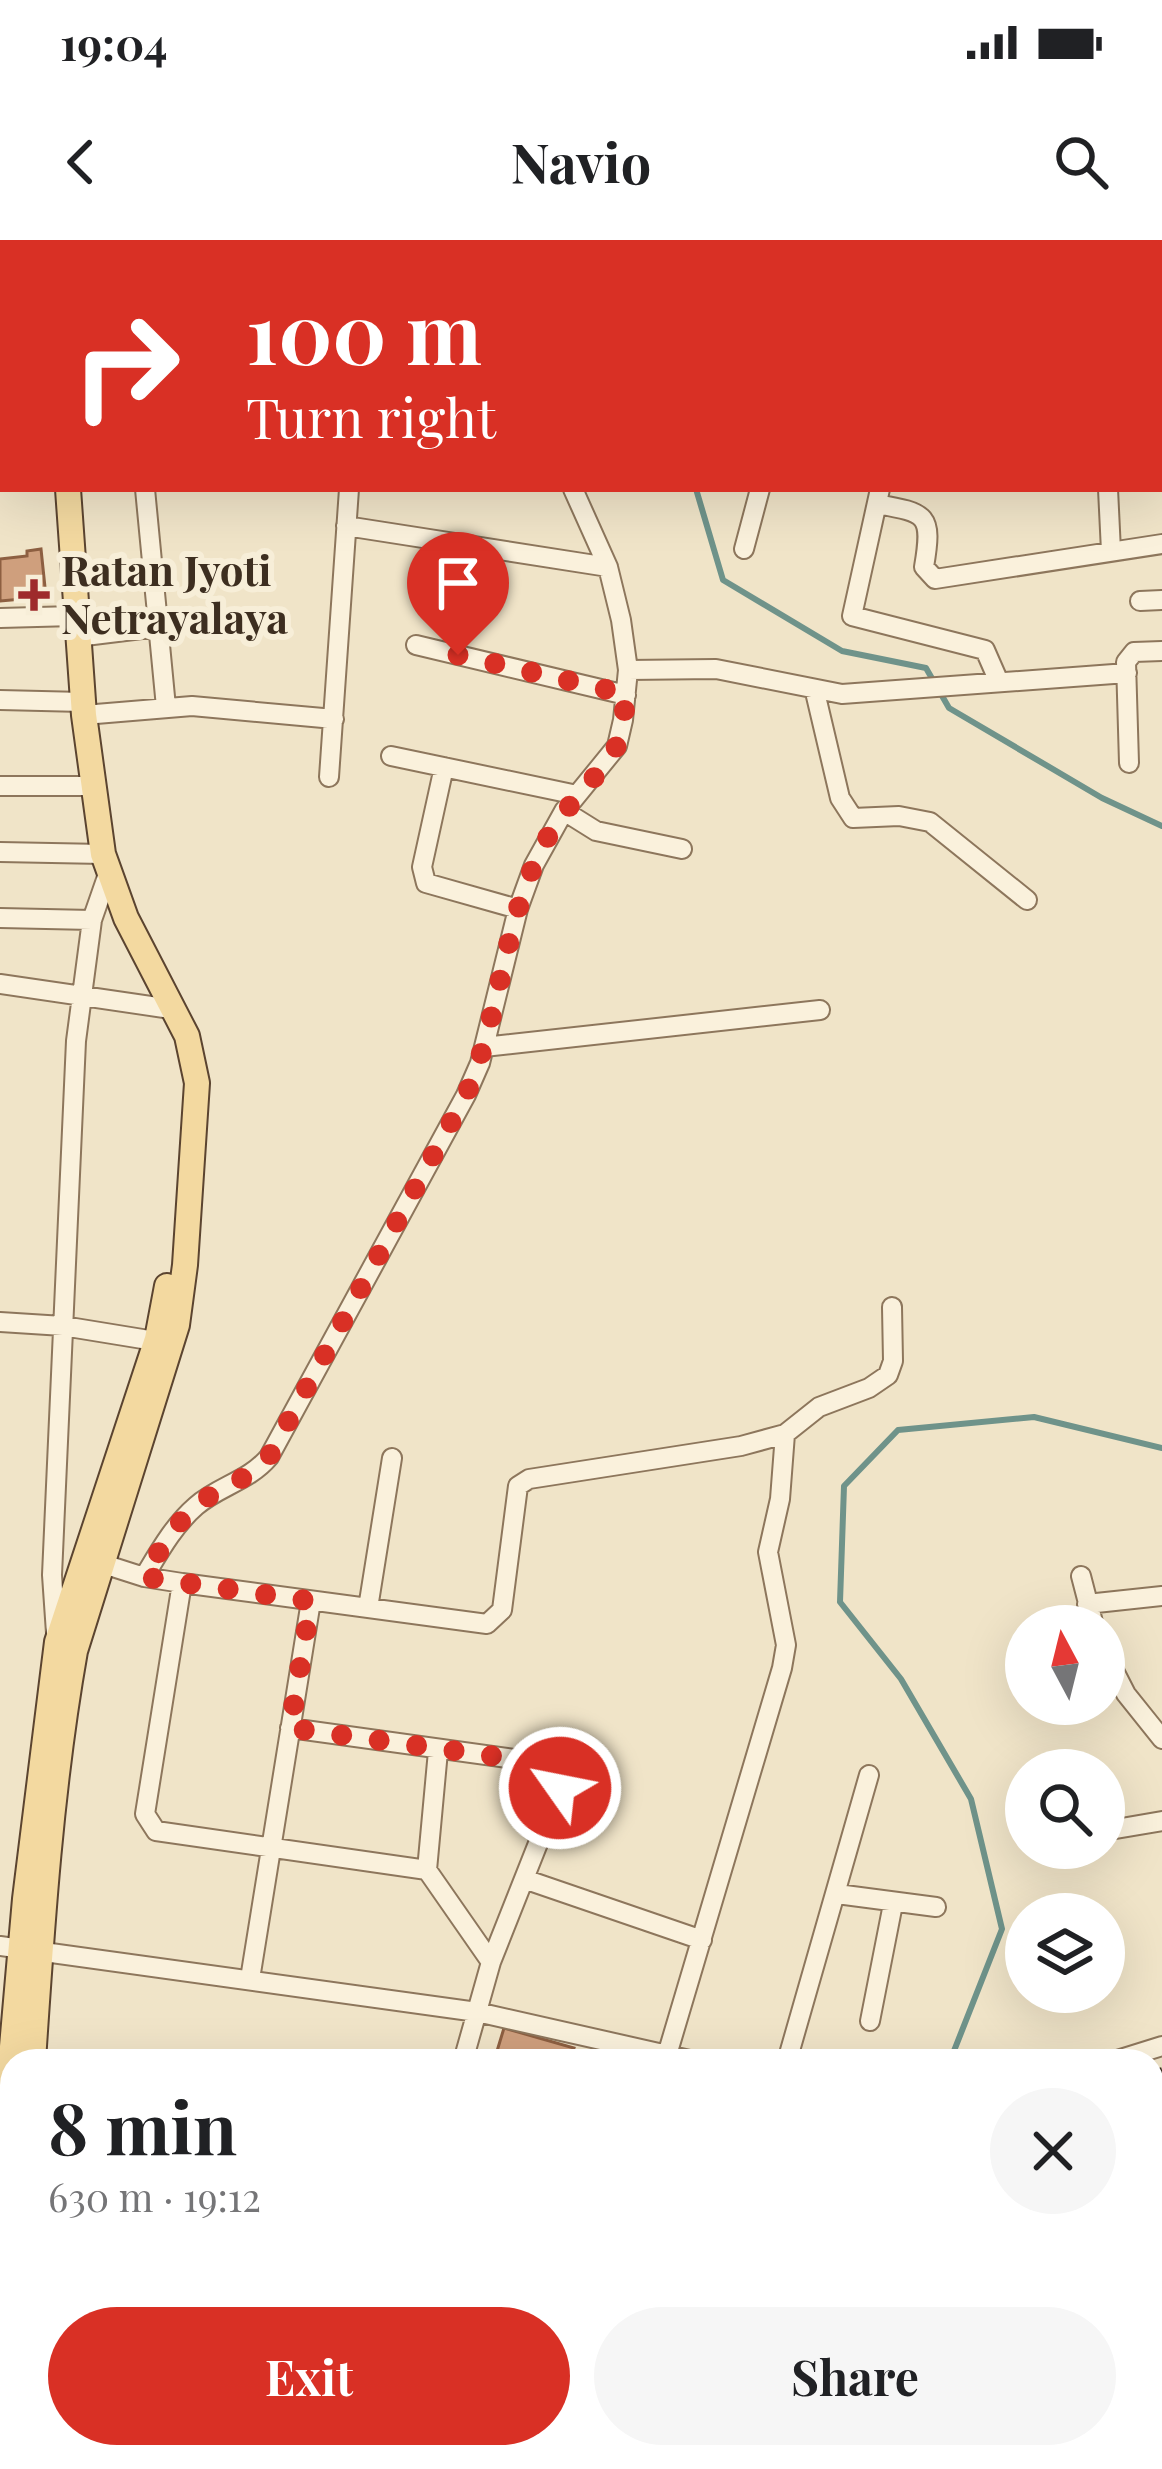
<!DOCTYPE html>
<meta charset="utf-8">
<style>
:root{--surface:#fff;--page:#f6f6f6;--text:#202124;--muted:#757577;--accent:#d93025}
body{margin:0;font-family:"Playfair Display",serif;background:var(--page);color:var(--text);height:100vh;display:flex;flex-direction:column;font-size:45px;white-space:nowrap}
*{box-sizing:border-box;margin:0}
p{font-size:39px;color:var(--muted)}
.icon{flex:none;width:66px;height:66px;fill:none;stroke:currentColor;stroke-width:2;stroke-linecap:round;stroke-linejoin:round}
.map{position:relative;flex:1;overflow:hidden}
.details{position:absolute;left:0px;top:1809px;width:1164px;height:420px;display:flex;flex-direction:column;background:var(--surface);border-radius:36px 36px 0 0;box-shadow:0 12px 48px #0002}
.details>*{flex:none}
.guide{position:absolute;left:0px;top:0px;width:1164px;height:252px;box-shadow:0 12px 48px #0002;background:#d93025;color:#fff;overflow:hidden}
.needle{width:78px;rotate:353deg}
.fabs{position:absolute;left:1005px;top:1365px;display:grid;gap:24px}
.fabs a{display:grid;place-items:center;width:120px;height:120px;border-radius:50%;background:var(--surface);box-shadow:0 12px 48px #0002;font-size:60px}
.pin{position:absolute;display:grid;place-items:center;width:102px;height:102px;color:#fff;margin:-123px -51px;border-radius:50% 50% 50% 0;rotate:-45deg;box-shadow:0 0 12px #0007}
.pin .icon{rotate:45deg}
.me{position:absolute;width:132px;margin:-66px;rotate:303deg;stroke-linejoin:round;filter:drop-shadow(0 0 9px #0008)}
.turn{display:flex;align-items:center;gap:42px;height:252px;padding:0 48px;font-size:54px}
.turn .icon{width:156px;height:156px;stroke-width:2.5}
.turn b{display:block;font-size:84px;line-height:102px}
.round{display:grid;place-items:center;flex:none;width:126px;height:126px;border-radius:63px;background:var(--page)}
.head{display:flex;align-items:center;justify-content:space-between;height:204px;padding:0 48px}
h1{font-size:72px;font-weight:700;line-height:90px}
.button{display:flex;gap:24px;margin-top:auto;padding:24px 48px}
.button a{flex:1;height:138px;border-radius:72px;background:var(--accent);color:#fff;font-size:48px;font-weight:700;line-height:138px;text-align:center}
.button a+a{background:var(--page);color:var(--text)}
.status{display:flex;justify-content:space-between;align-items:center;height:84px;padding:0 60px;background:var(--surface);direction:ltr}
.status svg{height:33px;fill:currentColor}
header{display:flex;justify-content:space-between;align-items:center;height:156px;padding:0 48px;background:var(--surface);font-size:54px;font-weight:700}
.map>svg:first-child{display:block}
</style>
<div class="status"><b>19:04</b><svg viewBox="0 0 49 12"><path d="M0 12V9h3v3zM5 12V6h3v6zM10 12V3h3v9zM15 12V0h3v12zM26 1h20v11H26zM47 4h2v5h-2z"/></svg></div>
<header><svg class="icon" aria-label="back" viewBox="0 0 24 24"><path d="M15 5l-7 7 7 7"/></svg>Navio<svg class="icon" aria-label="search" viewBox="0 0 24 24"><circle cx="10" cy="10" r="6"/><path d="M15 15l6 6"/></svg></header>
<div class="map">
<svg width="1162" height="2229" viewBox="0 0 1162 2229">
<rect width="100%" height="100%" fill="#f0e4c8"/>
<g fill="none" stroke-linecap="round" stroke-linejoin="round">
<path stroke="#6f938a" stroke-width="6" d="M 570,3 L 571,0
M 696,249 L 723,340 L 842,411 L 926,428 L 949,468 L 1102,558 L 1162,586
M 950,1821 L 1002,1689 L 971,1559 L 901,1439 L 840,1362 L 844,1246 L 898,1190 L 1034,1177 L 1162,1208
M 713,2229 L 715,2217"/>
</g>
<path fill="#cf9f7d" stroke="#8d5f41" stroke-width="3" d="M 41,309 L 46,357 L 0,361 L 0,319 L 27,316 L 27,311 Z
M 504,1788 L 574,1808 L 570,1821 L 494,1821 Z
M 826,2217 L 844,2217 L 844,2229 L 827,2229 Z
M 850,2217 L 884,2217 L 884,2229 L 851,2229 Z
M 888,2217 L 917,2217 L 918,2229 L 889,2229 Z
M 935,2217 L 952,2217 L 952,2229 L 934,2229 Z
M 957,2217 L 987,2217 L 987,2229 L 958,2229 Z
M 823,2218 L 823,2229 L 798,2229 L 798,2219 Z"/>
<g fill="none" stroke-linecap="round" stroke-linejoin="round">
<defs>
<path id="minor" d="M 118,0 L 119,3
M 456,0 L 457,3
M 661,0 L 674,3
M 246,3 L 246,0
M 389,3 L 390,0
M 1161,63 L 1162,63
M 0,83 L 3,89
M 1161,121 L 1162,121
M 1161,188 L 1162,188
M 0,206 L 3,206
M 145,249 L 166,467
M 880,249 L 852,376 L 985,410 L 999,442
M 1108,249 L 1111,311
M 877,264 C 927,273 933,274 924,327 L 935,339 L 1162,304
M 346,286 L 608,327
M 744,309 L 760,249
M 1140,361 L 1162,360
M 0,378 L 74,376
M 77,397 L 158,387
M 416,405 L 626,455
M 628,430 L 716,429 L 842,454 L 1127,433
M 815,452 L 840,558 L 853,578 L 899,576 L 930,582 L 1027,660
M 0,460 L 83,462
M 84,475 L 192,466 L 334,479
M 391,516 L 577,555
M 1129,523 L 1126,422 L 1134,412 L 1162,411
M 444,527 L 422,627 L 426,643 L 518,669
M 329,537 L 349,249
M 0,546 L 94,546
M 564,571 L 596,591 L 682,609
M 0,612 L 103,614
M 0,678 L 92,680
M 0,744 L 171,769
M 484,807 L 820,770
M 0,1082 L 63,1086 L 167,1103
M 94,1321 L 144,1337 L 182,1343 L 487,1384 L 502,1370 L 518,1246 L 529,1239 L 741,1206 L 785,1194 L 819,1167 L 869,1148 L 888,1135 L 893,1121 L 892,1067
M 1081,1336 L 1094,1386
M 144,1337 C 159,1312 174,1285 196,1266 C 219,1246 249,1241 269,1217 L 466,855 L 480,823 L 518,669 L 534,625 L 564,571 L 617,506 L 623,480 L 628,430 L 621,380 L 608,327 L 573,249
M 182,1343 L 145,1574 L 156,1591 L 427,1630
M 1087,1364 L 1162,1356
M 368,1368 L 392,1218
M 56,1393 L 52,1335 L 76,801 L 92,680 L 108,634
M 1104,1411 L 1126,1454 L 1162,1499
M 290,1488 L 536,1522 C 552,1527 558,1531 560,1548 L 491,1722 L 463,1821
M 438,1511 L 427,1630 L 491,1722
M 1104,1591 L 1162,1581
M 524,1639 L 702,1700
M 837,1654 L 936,1667
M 0,1706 L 477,1772 L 694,1821
M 250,1739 L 311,1361
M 870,1781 L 893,1664
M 667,1815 L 782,1428 L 786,1405 L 768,1312 L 780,1259 L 785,1194
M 787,1821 L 869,1535
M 1114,1821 L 1162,1806
M 1152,1963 L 1162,1962
M 1152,2105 L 1162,2105
M 992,2217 L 992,2229
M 1146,2229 L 1147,2217"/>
<path id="major" d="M 53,0 L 53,3
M 33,1821 C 42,1684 51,1546 75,1411 L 177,1085 L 185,1025 L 197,843 L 187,796 L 126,678 L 103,614 L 84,475 L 68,249
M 0,2010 L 8,1852 L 25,1659 L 57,1402 L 157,1099 L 167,1046
M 6,2229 L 12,2164"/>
</defs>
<use href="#minor" stroke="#8d765c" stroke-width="22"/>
<use href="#major" stroke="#5b4430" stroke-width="28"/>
<use href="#minor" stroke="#faf1dc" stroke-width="18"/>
<use href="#major" stroke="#f3d9a0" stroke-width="24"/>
<path stroke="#3d2e20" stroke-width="6" stroke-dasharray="21 21" stroke-linecap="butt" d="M 1152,1833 L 1162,1830"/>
</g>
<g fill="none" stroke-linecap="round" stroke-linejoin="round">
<path stroke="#d93025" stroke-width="21" stroke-dasharray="0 37.8" d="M 458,415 L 626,454 C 624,472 624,494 615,509 C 598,538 570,561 552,590 C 503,671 503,770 466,855 L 269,1217 C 249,1241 219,1246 196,1266 C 174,1285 159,1312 144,1337 L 311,1361 L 290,1488 L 536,1522 C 552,1527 558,1531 560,1548"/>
</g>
<path fill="#9e2a2b" stroke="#f7eed8" stroke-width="4.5" d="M28 337h12v12h12v12h-12v12h-12v-12h-12v-12h12z"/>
<g text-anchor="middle" stroke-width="12" stroke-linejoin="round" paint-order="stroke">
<g font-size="42" font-weight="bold" fill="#3d2e20" stroke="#f7eed8" text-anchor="start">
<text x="61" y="346">Ratan Jyoti<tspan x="61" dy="48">Netrayalaya</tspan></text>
</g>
</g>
</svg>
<div class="fabs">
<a><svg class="needle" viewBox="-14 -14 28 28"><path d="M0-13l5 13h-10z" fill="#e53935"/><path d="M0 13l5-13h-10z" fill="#757577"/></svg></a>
<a><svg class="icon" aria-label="search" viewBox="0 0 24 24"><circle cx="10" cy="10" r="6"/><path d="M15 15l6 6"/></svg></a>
<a><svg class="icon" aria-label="layers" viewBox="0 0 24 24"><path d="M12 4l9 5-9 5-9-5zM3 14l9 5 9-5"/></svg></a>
</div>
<div class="pin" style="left:458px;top:415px;background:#d93025"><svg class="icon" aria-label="arrive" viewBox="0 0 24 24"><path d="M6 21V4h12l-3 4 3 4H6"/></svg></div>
<svg class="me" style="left:560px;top:1548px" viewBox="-20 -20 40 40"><circle r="17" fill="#d93025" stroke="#fff" stroke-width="3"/><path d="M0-11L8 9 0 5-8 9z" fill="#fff"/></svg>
<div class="guide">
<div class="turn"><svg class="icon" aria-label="right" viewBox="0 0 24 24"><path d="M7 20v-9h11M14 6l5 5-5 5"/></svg><div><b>100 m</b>Turn right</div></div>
</div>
<section class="details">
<div class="head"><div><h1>8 min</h1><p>630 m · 19:12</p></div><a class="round"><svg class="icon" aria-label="close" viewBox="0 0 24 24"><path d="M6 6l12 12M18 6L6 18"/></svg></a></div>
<div class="button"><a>Exit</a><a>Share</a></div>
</section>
</div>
